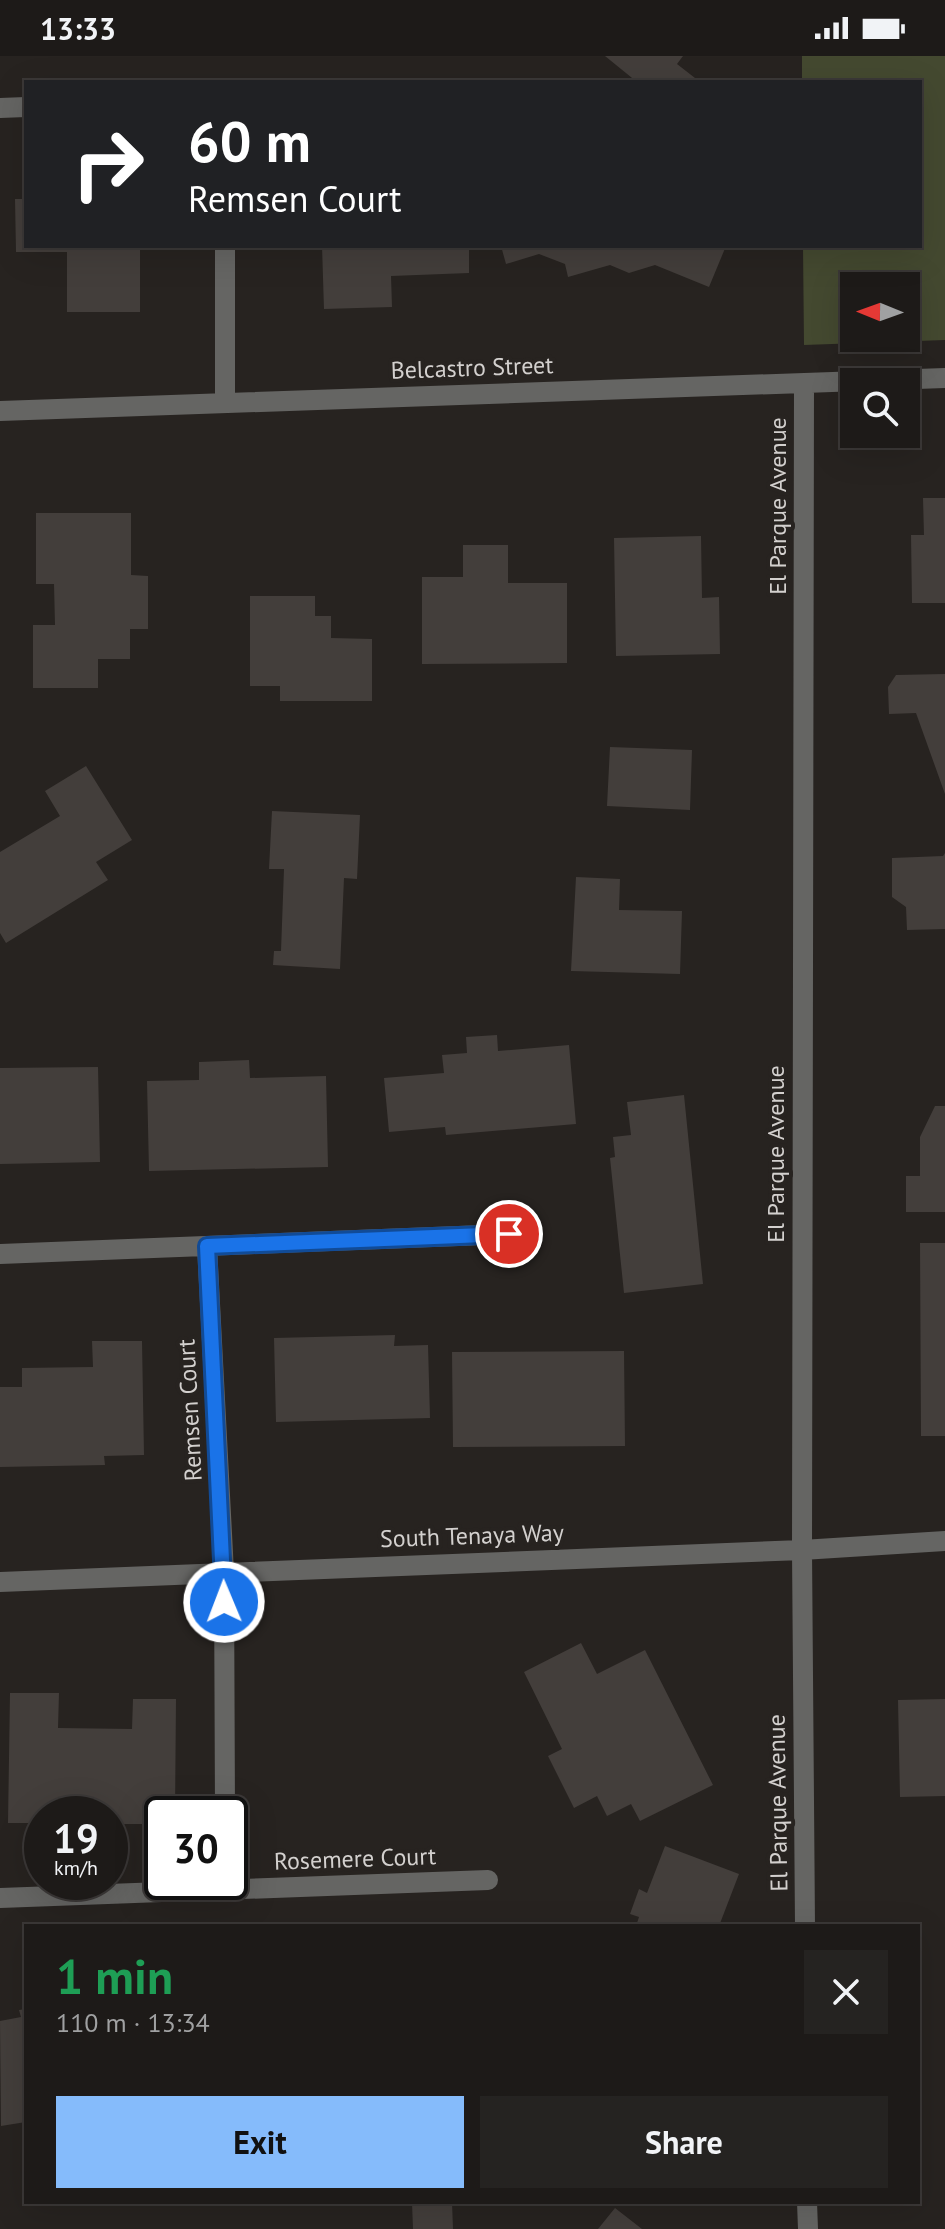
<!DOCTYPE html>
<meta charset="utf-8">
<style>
:root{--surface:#1d1a18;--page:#252321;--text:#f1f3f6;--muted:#a0a1a2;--line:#3b3837;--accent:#85bbfb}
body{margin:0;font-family:"PT Sans",sans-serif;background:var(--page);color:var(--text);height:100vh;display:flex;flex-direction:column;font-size:30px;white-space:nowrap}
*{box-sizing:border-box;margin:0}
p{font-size:26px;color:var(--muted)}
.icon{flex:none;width:44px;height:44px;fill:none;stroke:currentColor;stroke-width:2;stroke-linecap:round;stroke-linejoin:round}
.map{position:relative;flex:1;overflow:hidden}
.side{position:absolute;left:24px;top:1868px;width:896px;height:280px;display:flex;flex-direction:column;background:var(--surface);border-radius:0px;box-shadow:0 8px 32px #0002,0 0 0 2px var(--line)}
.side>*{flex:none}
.top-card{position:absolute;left:24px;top:24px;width:898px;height:168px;border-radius:0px;box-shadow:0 8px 32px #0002,0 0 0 2px var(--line);background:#202124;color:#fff;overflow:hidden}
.needle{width:52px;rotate:271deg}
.tools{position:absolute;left:840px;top:216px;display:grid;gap:16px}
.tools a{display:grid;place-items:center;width:80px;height:80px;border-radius:0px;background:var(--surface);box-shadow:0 8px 32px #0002,0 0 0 2px var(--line);font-size:40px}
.speed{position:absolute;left:24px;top:1740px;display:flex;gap:16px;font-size:40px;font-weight:700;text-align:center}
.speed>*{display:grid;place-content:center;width:104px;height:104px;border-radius:50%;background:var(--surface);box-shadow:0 8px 32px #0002,0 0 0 2px var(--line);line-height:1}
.speed small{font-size:20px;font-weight:400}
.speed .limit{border:4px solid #111;border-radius:12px;background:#fff;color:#111}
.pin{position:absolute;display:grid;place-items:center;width:68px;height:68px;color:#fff;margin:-34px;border:4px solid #fff;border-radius:50%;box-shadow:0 2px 8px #0007}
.me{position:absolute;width:88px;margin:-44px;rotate:359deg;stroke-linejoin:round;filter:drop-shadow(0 0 6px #0008)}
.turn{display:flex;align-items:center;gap:28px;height:168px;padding:0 32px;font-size:36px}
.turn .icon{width:104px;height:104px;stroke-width:2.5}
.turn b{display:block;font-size:56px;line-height:68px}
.round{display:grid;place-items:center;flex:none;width:84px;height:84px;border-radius:0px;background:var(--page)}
.overview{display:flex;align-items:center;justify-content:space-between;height:136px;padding:0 32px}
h1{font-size:48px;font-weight:700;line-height:60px;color:#1e9e55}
.action{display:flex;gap:16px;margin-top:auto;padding:16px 32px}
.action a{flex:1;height:92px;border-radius:0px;background:var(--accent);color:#111;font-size:32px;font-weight:700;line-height:92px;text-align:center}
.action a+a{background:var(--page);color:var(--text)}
.status{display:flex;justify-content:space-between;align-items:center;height:56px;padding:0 40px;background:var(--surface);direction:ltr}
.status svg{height:22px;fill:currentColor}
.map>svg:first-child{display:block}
</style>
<div class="status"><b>13:33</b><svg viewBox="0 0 49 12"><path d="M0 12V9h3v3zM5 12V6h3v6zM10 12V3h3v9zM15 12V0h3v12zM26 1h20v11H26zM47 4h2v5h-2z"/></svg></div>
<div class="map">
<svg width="945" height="2173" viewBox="0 0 945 2173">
<rect width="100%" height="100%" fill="#272320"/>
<path fill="#444930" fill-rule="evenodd" d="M 802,0 L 945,0 L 945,284 L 804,289 L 803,190 L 920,190 L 920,26 L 802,26 ZM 854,230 L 906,230 L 906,282 L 854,282 Z"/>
<path fill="#433e3b" d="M 605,0 L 683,0 L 677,8 L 695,22 L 692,26 L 637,26 Z
M 15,143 L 26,143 L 26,190 L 140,190 L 140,256 L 67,256 L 67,196 L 16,196 Z
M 322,190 L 469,190 L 469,217 L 391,220 L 392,251 L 324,253 Z
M 501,190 L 726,190 L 709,231 L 655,209 L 629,217 L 610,209 L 568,221 L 565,208 L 539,198 L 506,208 Z
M 923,442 L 945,442 L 945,547 L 912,547 L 911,479 L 924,479 Z
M 36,457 L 131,457 L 131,519 L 148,520 L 148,573 L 130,573 L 130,603 L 98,603 L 98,632 L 33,632 L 33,569 L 55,569 L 54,528 L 36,528 Z
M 701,480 L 702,542 L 719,541 L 720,598 L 616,600 L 614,482 Z
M 463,489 L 508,489 L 508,527 L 567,527 L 567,607 L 422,608 L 422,521 L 463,521 Z
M 250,540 L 315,540 L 315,560 L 331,560 L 331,582 L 372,583 L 372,645 L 280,645 L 280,630 L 250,630 Z
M 945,618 L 945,738 L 916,657 L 889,658 L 888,631 L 896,619 Z
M 610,691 L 692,694 L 690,754 L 607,750 Z
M 86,710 L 132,784 L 96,806 L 108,824 L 6,887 L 0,877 L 0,796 L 60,760 L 45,735 Z
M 272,755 L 360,759 L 357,823 L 344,822 L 340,913 L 273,909 L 274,895 L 281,895 L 284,813 L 269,813 Z
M 945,797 L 945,873 L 907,874 L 906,851 L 892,841 L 892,802 L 943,800 Z
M 576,821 L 620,823 L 619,854 L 682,855 L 680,918 L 571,915 Z
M 497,979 L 498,995 L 569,989 L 576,1068 L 446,1079 L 445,1071 L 389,1076 L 384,1022 L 444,1017 L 442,999 L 467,997 L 466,981 Z
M 249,1004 L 250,1022 L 326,1020 L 328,1111 L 149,1115 L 147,1025 L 199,1024 L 199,1006 Z
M 98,1011 L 100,1106 L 0,1108 L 0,1012 Z
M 684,1039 L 703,1228 L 624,1237 L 610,1102 L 615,1101 L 613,1081 L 631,1079 L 627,1046 Z
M 935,1050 L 945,1050 L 945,1156 L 906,1156 L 906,1120 L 920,1120 L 920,1081 Z
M 920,1187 L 945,1187 L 945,1380 L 921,1380 Z
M 395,1279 L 394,1290 L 428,1289 L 430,1362 L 276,1366 L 274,1282 Z
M 92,1285 L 142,1285 L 144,1399 L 104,1400 L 105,1409 L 0,1411 L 0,1331 L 22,1331 L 22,1312 L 93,1311 Z
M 624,1295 L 625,1390 L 453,1391 L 452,1296 Z
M 581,1587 L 597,1618 L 645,1594 L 713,1729 L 640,1765 L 631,1748 L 607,1760 L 597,1740 L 574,1752 L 548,1700 L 562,1693 L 524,1616 Z
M 10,1637 L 59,1637 L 58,1672 L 132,1673 L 133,1643 L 176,1643 L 175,1758 L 162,1758 L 162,1768 L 110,1768 L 110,1758 L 42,1758 L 42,1767 L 8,1767 Z
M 945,1643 L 945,1740 L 900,1741 L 898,1644 Z
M 665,1790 L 739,1818 L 719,1870 L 636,1870 L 639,1861 L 630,1858 L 639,1833 L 647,1837 Z
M 26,1953 L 26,2066 L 1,2070 L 0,1965 L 21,1961 L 19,1954 Z
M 452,2146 L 453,2173 L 413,2173 L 412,2147 Z
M 615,2152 L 642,2173 L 598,2173 Z"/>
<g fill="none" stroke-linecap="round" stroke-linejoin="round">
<path stroke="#656563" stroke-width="20" d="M 0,52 L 26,51
M 804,327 L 802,1494 L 805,1870
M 225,347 L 225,190
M 0,355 L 945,322
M 207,1190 L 224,1516 L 225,1758
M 0,1198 L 509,1178
M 0,1526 L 802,1494 L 945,1485
M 0,1842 L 488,1824
M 807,2146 L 808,2173"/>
</g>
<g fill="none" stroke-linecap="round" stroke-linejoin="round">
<defs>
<path id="route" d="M 224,1546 L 207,1190 L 509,1178"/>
</defs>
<use href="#route" stroke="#114b97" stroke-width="20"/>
<use href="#route" stroke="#1a73e8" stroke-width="14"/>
</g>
<g text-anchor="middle" stroke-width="8" stroke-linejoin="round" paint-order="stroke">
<g font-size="24" fill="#d3d0ce" stroke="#272320">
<text transform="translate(472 312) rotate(-2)" y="8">Belcastro Street</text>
<text transform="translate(778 450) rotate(-90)" y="8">El Parque Avenue</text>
<text transform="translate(776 1098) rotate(-90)" y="8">El Parque Avenue</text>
<text transform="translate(190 1354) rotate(-93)" y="8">Remsen Court</text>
<text transform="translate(472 1480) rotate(-2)" y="8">South Tenaya Way</text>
<text transform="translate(778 1747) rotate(-91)" y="8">El Parque Avenue</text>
<text transform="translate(355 1803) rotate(-2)" y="8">Rosemere Court</text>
</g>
</g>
</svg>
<div class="tools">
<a><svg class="needle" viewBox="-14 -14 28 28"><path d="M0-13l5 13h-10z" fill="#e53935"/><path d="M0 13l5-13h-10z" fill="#a0a1a2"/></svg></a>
<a><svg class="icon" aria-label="search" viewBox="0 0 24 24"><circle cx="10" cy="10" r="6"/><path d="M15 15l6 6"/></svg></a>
</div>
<div class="speed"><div>19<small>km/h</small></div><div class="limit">30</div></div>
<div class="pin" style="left:509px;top:1178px;background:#d93025"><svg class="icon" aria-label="arrive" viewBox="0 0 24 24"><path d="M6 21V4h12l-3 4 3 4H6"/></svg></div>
<svg class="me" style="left:224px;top:1546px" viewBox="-20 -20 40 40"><circle r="17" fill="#1a73e8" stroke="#fff" stroke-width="3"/><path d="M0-11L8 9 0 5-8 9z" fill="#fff"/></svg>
<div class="top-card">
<div class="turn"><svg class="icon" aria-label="right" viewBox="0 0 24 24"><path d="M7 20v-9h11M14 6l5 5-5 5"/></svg><div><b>60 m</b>Remsen Court</div></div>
</div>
<section class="side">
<div class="overview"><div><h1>1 min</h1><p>110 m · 13:34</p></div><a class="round"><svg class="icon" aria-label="close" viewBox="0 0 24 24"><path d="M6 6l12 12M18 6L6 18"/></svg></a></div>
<div class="action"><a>Exit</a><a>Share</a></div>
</section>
</div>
